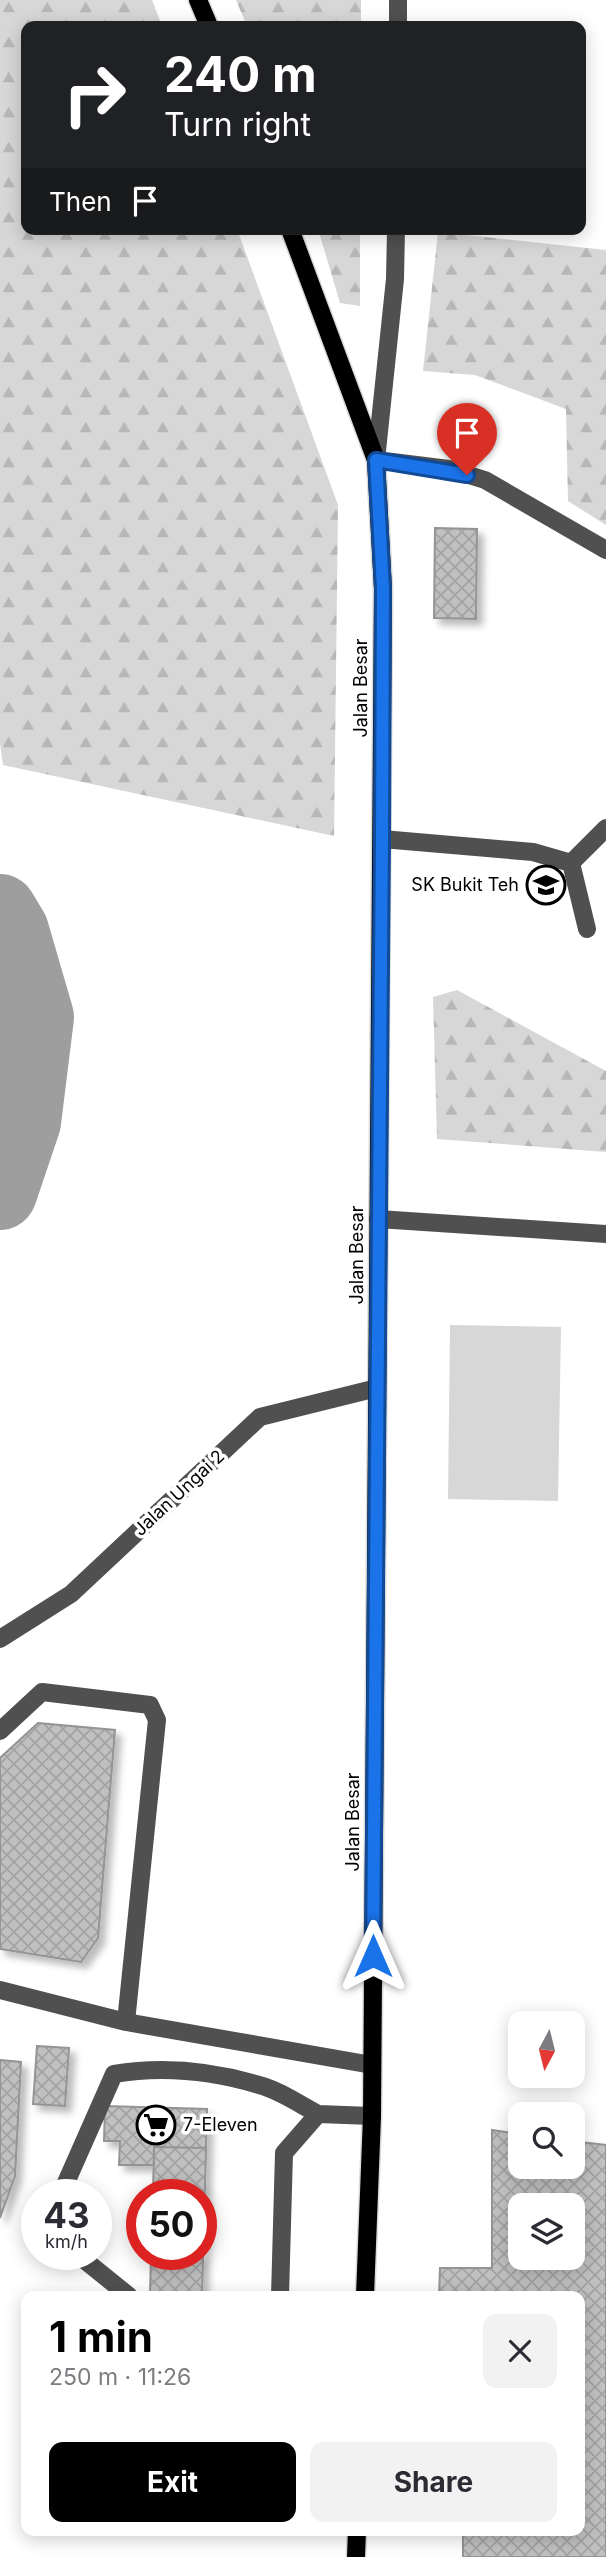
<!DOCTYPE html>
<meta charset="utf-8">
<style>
:root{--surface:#fff;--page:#f2f2f3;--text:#2b2b33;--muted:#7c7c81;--accent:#000}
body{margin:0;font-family:Inter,sans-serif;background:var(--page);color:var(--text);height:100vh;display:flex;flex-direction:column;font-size:26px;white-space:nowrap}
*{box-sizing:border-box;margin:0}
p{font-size:23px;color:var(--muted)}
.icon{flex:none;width:38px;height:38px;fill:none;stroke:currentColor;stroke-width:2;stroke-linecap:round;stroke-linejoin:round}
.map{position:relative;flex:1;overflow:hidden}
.panel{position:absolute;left:21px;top:2291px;width:564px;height:245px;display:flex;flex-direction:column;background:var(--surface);border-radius:14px;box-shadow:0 4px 18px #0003}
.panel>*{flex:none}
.guide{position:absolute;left:21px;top:21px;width:565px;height:214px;border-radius:14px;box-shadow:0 4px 18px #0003;background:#202124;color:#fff;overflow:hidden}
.needle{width:46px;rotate:187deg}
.controls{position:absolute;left:508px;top:2011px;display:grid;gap:14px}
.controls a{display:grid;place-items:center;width:77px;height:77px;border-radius:14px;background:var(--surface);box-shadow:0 4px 18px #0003;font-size:35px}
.speed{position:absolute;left:21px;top:2179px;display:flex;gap:14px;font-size:35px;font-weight:700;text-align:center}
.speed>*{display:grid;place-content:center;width:91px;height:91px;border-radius:50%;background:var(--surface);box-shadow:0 4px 18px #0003;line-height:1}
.speed small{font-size:18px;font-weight:400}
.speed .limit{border:10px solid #d22;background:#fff;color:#111}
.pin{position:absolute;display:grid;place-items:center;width:60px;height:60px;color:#fff;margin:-72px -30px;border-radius:50% 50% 50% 0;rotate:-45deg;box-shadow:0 0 7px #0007}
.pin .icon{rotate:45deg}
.me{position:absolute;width:77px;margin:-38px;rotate:0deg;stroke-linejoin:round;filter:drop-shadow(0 0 5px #0008)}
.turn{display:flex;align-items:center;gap:24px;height:147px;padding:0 28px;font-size:32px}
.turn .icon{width:91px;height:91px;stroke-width:2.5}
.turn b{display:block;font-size:49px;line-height:60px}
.then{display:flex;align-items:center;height:66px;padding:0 28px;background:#0003;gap:14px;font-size:26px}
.round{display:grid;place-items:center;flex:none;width:74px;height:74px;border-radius:14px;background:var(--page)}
.headline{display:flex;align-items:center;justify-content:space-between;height:119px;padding:0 28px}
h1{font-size:42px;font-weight:700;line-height:52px;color:var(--accent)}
.action{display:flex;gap:14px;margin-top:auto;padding:14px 28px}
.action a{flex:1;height:80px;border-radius:14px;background:var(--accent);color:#fff;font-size:28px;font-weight:700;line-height:80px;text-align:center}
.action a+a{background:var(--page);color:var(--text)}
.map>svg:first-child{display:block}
</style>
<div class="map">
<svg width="606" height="2557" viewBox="0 0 606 2557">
<defs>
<pattern id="forest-firs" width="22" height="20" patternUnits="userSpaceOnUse" patternTransform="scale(1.75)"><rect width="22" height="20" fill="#d7d7d7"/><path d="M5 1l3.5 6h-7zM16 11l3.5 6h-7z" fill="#b7b7b7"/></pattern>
<pattern id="building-cross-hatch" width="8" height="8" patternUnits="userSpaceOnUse" patternTransform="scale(1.75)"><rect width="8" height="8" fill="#c0c0c0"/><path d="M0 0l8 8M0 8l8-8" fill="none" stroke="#a3a3a3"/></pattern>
<filter id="shadow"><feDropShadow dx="6" dy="6" stdDeviation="3.5" flood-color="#0004"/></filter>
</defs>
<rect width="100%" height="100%" fill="#fff"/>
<path fill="url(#forest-firs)" d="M 0,0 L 152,0 L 162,26 L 26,26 L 26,229 L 237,229 L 338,505 L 334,836 L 3,765 L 0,744 Z
M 236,0 L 361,0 L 361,26 L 247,26 Z
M 318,229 L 360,229 L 360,306 L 340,303 Z
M 438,232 L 606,250 L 606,525 L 568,501 L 566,409 L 475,375 L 423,371 Z
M 457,990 L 606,1071 L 606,1152 L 437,1139 L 433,997 Z"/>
<path fill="#d7d7d7" d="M 450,1325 L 561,1327 L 558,1501 L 448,1499 Z"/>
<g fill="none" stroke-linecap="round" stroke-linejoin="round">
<path stroke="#9e9e9e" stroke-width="74" d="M 0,911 L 12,931 L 37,1017 L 24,1122 L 0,1193"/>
</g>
<path fill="url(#building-cross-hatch)" stroke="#949494" stroke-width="2" fill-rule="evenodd" filter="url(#shadow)" d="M 435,528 L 477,529 L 476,619 L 434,618 Z
M 38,1723 L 115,1730 L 98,1938 L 81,1962 L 0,1949 L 0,1758 Z
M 37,2046 L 69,2048 L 65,2106 L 33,2104 Z
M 0,2060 L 21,2062 L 15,2176 L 0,2218 Z
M 105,2106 L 207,2109 L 206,2148 L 154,2147 L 154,2165 L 119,2165 L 120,2141 L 104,2141 Z
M 492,2130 L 520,2134 L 520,2166 L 572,2166 L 572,2141 L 606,2145 L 606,2557 L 463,2557 L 463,2530 L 579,2530 L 579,2296 L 439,2296 L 440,2268 L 492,2268 ZM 520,2205 L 572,2205 L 572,2258 L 520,2258 Z
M 154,2147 L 206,2148 L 202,2296 L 150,2296 L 151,2254 L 201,2254 L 201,2194 L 153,2194 Z"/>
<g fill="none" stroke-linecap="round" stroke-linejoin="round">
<defs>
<path id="major" d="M 198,0 L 209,26
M 290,229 L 376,460 L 383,589 L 372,2116 L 365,2296
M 356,2557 L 357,2530"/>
</defs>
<use href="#major" stroke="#dbdbdb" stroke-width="21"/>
<path stroke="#505050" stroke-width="18" d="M 398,26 L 398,0
M 396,229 L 395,279 L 376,460 L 449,469 L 485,480 L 606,550
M 382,839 L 533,852 L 571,863 L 587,929
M 571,863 L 606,828
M 378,1219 L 606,1234
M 0,1639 L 71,1594 L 260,1417 L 377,1388
M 0,1731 L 42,1692 L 150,1705 L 157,1720 L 126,2022
M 0,1990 L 126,2022 L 372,2065
M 61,2194 L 114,2074 C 162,2066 212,2071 259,2085 C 279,2090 299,2104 318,2114
M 77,2254 L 129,2296
M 280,2296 L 284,2153 L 318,2114 L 372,2116"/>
<use href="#major" stroke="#000" stroke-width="18"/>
</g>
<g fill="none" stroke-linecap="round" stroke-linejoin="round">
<defs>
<path id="route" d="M 373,1956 L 382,839 L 383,589 L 376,460 L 467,475"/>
</defs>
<use href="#route" stroke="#114b97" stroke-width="18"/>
<use href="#route" stroke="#1a73e8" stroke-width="12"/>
</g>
<defs>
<symbol id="school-ring" viewBox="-11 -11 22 22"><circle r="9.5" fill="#fff" stroke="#000" stroke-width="1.5"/><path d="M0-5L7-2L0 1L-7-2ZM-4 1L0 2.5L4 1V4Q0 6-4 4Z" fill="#000"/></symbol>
<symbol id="supermarket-ring" viewBox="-11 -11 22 22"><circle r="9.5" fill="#fff" stroke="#000" stroke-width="1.5"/><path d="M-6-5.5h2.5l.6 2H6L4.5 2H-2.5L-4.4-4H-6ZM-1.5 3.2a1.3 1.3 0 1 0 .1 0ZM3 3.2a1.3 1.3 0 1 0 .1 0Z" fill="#000"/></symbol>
</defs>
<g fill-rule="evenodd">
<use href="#school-ring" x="524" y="863" width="44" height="44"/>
<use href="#supermarket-ring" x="134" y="2103" width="44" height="44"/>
</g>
<g text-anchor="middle" stroke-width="7" stroke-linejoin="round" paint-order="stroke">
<g font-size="18" fill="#000" stroke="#fff">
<text transform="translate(361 688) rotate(-90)" y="6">Jalan Besar</text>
<text transform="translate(357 1255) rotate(-90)" y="6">Jalan Besar</text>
<text transform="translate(179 1493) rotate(-43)" y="6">Jalan Ungai 2</text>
<text transform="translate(353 1822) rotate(-90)" y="6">Jalan Besar</text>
</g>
<g font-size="18" fill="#000" stroke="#fff" text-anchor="end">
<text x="519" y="891">SK Bukit Teh</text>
<text x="183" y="2131" text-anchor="start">7-Eleven</text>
</g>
</g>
</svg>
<div class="controls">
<a><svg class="needle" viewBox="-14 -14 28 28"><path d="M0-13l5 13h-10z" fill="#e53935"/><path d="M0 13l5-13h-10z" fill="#7c7c81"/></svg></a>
<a><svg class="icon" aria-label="search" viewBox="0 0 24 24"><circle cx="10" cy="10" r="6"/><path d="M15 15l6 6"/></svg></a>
<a><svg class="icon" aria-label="layers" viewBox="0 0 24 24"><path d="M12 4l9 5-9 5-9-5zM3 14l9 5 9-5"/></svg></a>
</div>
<div class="speed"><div>43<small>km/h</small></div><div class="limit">50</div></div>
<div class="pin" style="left:467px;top:475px;background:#d93025"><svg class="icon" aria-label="arrive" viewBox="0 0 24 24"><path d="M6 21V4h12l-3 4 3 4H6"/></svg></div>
<svg class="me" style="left:373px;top:1956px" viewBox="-20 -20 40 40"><path d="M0-17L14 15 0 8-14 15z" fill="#1a73e8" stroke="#fff" stroke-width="4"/></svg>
<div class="guide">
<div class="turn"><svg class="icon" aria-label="right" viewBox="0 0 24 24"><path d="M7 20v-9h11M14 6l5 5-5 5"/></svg><div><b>240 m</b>Turn right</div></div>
<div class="then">Then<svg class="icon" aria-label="arrive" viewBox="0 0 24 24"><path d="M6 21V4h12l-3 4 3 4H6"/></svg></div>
</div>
<section class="panel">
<div class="headline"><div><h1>1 min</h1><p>250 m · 11:26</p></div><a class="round"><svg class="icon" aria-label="close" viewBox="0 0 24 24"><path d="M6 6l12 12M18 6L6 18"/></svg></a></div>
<div class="action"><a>Exit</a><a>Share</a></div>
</section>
</div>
